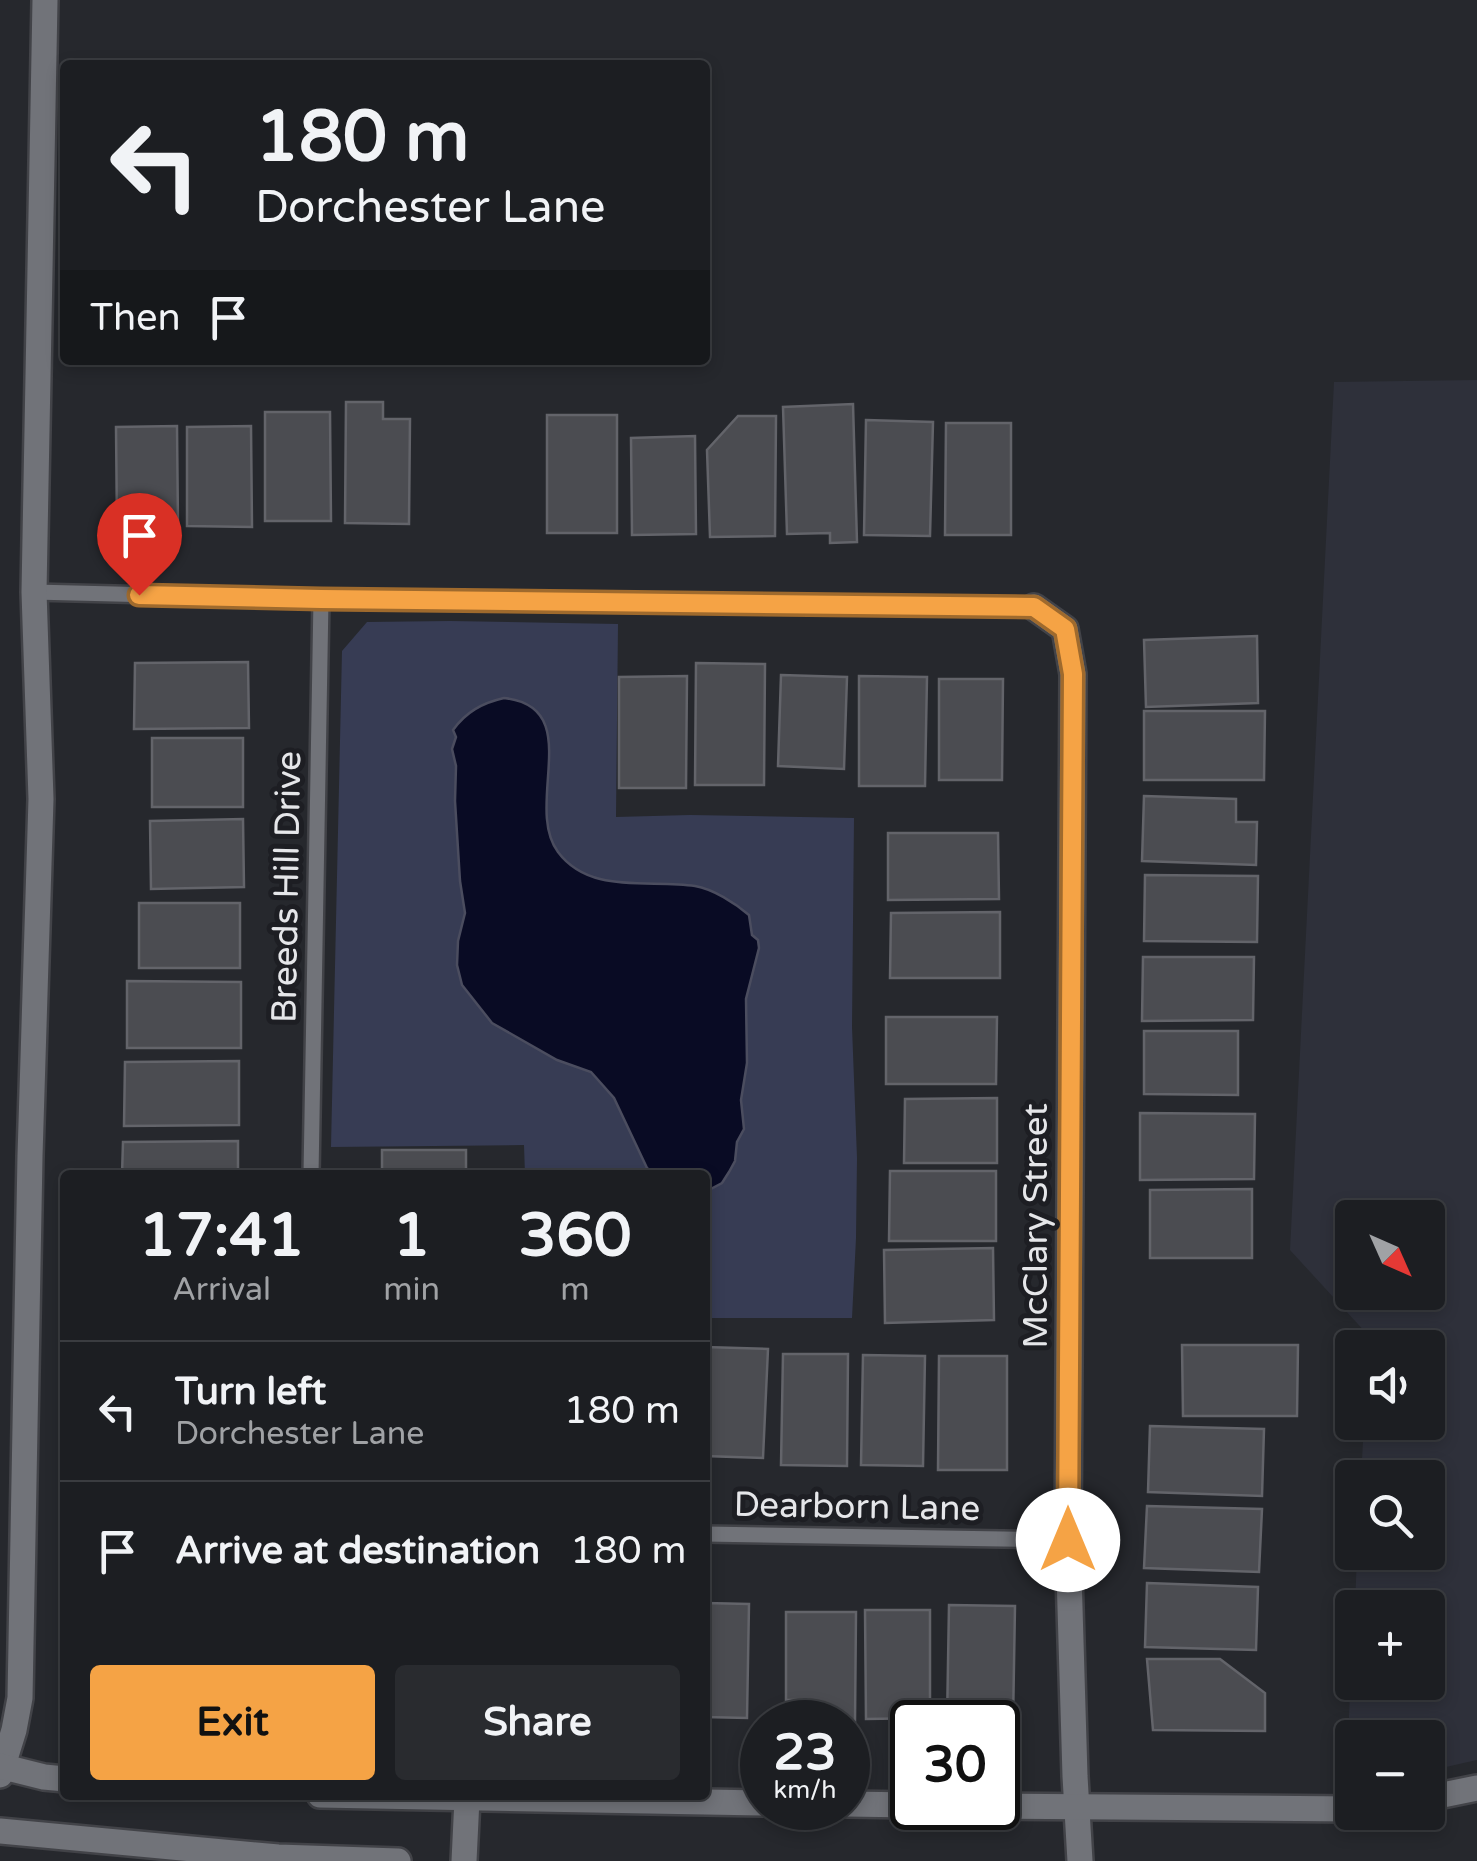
<!DOCTYPE html>
<meta charset="utf-8">
<style>
:root{--surface:#1c1e22;--page:#292b2f;--text:#f1f3f6;--muted:#a0a2a5;--line:#3a3c40;--accent:#f5a345}
body{margin:0;font-family:"Varela Round",sans-serif;background:var(--page);color:var(--text);height:100vh;display:flex;flex-direction:column;font-size:38px;white-space:nowrap}
*{box-sizing:border-box;margin:0}
p{font-size:32px;color:var(--muted)}
.icon{flex:none;width:55px;height:55px;fill:none;stroke:currentColor;stroke-width:2;stroke-linecap:round;stroke-linejoin:round}
.map{position:relative;flex:1;overflow:hidden}
.sheet{position:absolute;left:60px;top:1170px;width:650px;height:630px;display:flex;flex-direction:column;background:var(--surface);border-radius:10px;box-shadow:0 5px 15px #0003,0 0 0 2px var(--line)}
.sheet>*{flex:none}
.hud{position:absolute;left:60px;top:60px;width:650px;height:305px;border-radius:10px;box-shadow:0 5px 15px #0003,0 0 0 2px var(--line);background:#1c1e22;color:var(--text);overflow:hidden}
.needle{width:65px;rotate:135deg}
.controls{position:absolute;left:1335px;top:1200px;display:grid;gap:20px}
.controls a{display:grid;place-items:center;width:110px;height:110px;border-radius:10px;background:var(--surface);box-shadow:0 5px 15px #0003,0 0 0 2px var(--line);font-size:50px}
.speed{position:absolute;left:740px;top:1700px;display:flex;gap:20px;font-size:50px;font-weight:700;text-align:center}
.speed>*{display:grid;place-content:center;width:130px;height:130px;border-radius:50%;background:var(--surface);box-shadow:0 5px 15px #0003,0 0 0 2px var(--line);line-height:1}
.speed small{font-size:25px;font-weight:400}
.speed .limit{border:5px solid #111;border-radius:15px;background:#fff;color:#111}
.pin{position:absolute;display:grid;place-items:center;width:85px;height:85px;color:#fff;margin:-102px -42px;border-radius:50% 50% 50% 0;rotate:-45deg;box-shadow:0 0 10px #0007}
.pin .icon{rotate:45deg}
.me{position:absolute;width:110px;margin:-55px;rotate:0deg;stroke-linejoin:round;filter:drop-shadow(0 0 8px #0008)}
.turn{display:flex;align-items:center;gap:35px;height:210px;padding:0 30px;font-size:45px}
.turn .icon{width:130px;height:130px;stroke-width:2.5}
.turn b{display:block;font-size:70px;line-height:85px}
.then{display:flex;align-items:center;height:95px;padding:0 30px;background:#0003;gap:20px;font-size:38px}
.eta{display:flex;justify-content:space-evenly;align-items:center;height:170px;text-align:center}
.eta b{font-size:60px;font-weight:700;line-height:70px}
.cta{display:flex;gap:20px;margin-top:auto;padding:20px 30px}
.cta a{flex:1;height:115px;border-radius:10px;background:var(--accent);color:#111;font-size:40px;font-weight:700;line-height:115px;text-align:center}
.cta a+a{background:var(--page);color:var(--text)}
ul{padding:0;list-style:none}
li{display:flex;align-items:center;gap:30px;height:140px;padding:0 30px;border-top:2px solid var(--line)}
li div{flex:1}
li b{display:block;font-size:38px}
li em{font-style:normal}
.map>svg:first-child{display:block}
</style>
<div class="map">
<svg width="1477" height="1861" viewBox="0 0 1477 1861">
<rect width="100%" height="100%" fill="#26282d"/>
<path fill="#2e303a" fill-rule="evenodd" d="M 1477,380 L 1477,1760 L 1428,1771 L 1428,1738 L 1352,1738 L 1352,1782 L 1346,1782 L 1352,1649 L 1352,1682 L 1428,1682 L 1428,1608 L 1355,1607 L 1357,1553 L 1428,1552 L 1428,1478 L 1361,1477 L 1364,1423 L 1428,1422 L 1428,1348 L 1368,1347 L 1368,1335 L 1290,1250 L 1334,382 ZM 1352,1218 L 1428,1218 L 1428,1292 L 1352,1292 Z"/>
<path fill="#373c54" d="M 450,621 L 618,624 L 616,817 L 690,815 L 854,818 L 852,1027 L 857,1158 L 856,1238 L 852,1318 L 705,1318 L 705,1175 L 525,1175 L 524,1145 L 331,1147 L 342,651 L 367,622 Z"/>
<path fill="#090b24" stroke="#4b4d5f" stroke-width="2.5" d="M 504,698 C 587,707 523,805 558,852 C 590,895 649,879 695,886 C 713,889 735,903 749,915 L 752,935 L 758,940 L 759,948 L 746,999 L 747,1063 L 741,1100 L 744,1129 L 737,1142 L 735,1161 L 729,1172 L 722,1183 L 705,1192 L 705,1175 L 654,1175 L 647,1168 L 614,1098 L 591,1072 L 557,1060 L 492,1023 L 462,985 L 457,965 L 458,941 L 465,913 L 460,881 L 455,801 L 456,766 L 452,749 L 456,737 L 453,730 C 466,712 482,703 504,698 Z"/>
<path fill="#4b4c51" stroke="#63646a" stroke-width="2.5" d="M 346,402 L 383,402 L 383,419 L 410,419 L 409,524 L 345,523 Z
M 853,404 L 857,542 L 830,543 L 830,533 L 787,534 L 783,407 Z
M 265,412 L 330,412 L 331,521 L 265,521 Z
M 547,415 L 617,415 L 617,533 L 547,533 Z
M 738,416 L 776,416 L 775,536 L 710,537 L 707,450 Z
M 866,420 L 933,422 L 930,536 L 864,535 Z
M 946,423 L 1011,423 L 1011,535 L 945,535 Z
M 177,426 L 178,527 L 117,528 L 116,427 Z
M 251,426 L 252,527 L 187,526 L 187,427 Z
M 695,436 L 696,534 L 632,535 L 631,438 Z
M 1257,636 L 1258,703 L 1146,707 L 1144,640 Z
M 248,662 L 249,728 L 134,729 L 135,663 Z
M 696,663 L 765,664 L 764,785 L 695,785 Z
M 781,675 L 847,677 L 844,769 L 778,766 Z
M 687,676 L 686,788 L 619,788 L 619,677 Z
M 859,676 L 927,677 L 925,786 L 859,786 Z
M 939,679 L 1003,679 L 1002,780 L 939,780 Z
M 1144,711 L 1265,711 L 1264,780 L 1144,780 Z
M 152,738 L 243,738 L 243,807 L 152,807 Z
M 1144,796 L 1236,799 L 1236,822 L 1257,822 L 1256,865 L 1142,861 Z
M 243,819 L 244,887 L 151,889 L 150,821 Z
M 888,833 L 998,833 L 999,899 L 888,900 Z
M 1145,875 L 1258,876 L 1257,942 L 1144,941 Z
M 139,903 L 240,903 L 240,968 L 139,968 Z
M 1000,912 L 1000,978 L 890,978 L 891,913 Z
M 1143,957 L 1254,957 L 1253,1020 L 1142,1021 Z
M 127,981 L 241,982 L 241,1048 L 127,1048 Z
M 886,1017 L 997,1017 L 996,1084 L 886,1084 Z
M 1144,1031 L 1238,1031 L 1238,1095 L 1144,1094 Z
M 239,1061 L 239,1125 L 124,1126 L 125,1062 Z
M 997,1098 L 997,1163 L 904,1163 L 905,1099 Z
M 1140,1113 L 1255,1114 L 1254,1179 L 1140,1180 Z
M 238,1141 L 238,1175 L 122,1175 L 123,1142 Z
M 382,1150 L 466,1150 L 466,1175 L 494,1175 L 382,1175 Z
M 890,1171 L 996,1171 L 996,1241 L 889,1241 Z
M 1252,1189 L 1252,1258 L 1150,1258 L 1150,1190 Z
M 993,1248 L 994,1320 L 885,1323 L 884,1250 Z
M 1182,1345 L 1298,1345 L 1297,1416 L 1183,1416 Z
M 705,1347 L 768,1349 L 763,1458 L 705,1456 Z
M 783,1354 L 848,1354 L 847,1466 L 781,1465 Z
M 863,1355 L 925,1356 L 923,1466 L 861,1465 Z
M 939,1356 L 1007,1356 L 1007,1470 L 938,1470 Z
M 1150,1426 L 1264,1429 L 1262,1496 L 1148,1492 Z
M 1147,1506 L 1262,1509 L 1259,1572 L 1144,1568 Z
M 1147,1583 L 1258,1587 L 1256,1650 L 1145,1647 Z
M 705,1603 L 749,1604 L 747,1718 L 705,1717 Z
M 949,1605 L 1015,1606 L 1013,1723 L 947,1722 Z
M 865,1610 L 930,1610 L 930,1718 L 866,1719 Z
M 786,1612 L 856,1612 L 855,1723 L 808,1722 L 808,1700 L 786,1700 Z
M 1147,1659 L 1220,1659 L 1265,1693 L 1265,1731 L 1153,1730 Z"/>
<g fill="none" stroke-linecap="round" stroke-linejoin="round">
<defs>
<path id="service" d="M 34,592 L 321,599 L 1034,607
M 311,1175 L 321,599
M 705,1534 L 1068,1540"/>
<path id="minor" d="M 1034,607 L 1065,629 L 1073,674 L 1068,1540 L 1075,1776 L 1080,1861
M 0,1775 L 14,1730 L 20,1698 L 30,1156 L 41,799 L 34,592 L 45,0
M 464,1861 L 467,1799"/>
<path id="secondary" d="M 0,1766 L 44,1777 L 65,1779
M 320,1795 L 762,1803
M 1428,1798 L 1477,1788
M 848,1804 L 912,1805
M 998,1806 L 1352,1809
M 0,1831 L 278,1857 L 398,1861"/>
</defs>
<use href="#service" stroke="#424348" stroke-width="20"/>
<use href="#minor" stroke="#424348" stroke-width="30"/>
<use href="#secondary" stroke="#424348" stroke-width="30"/>
<use href="#service" stroke="#717379" stroke-width="15"/>
<use href="#minor" stroke="#717379" stroke-width="25"/>
<use href="#secondary" stroke="#717379" stroke-width="25"/>
</g>
<g fill="none" stroke-linecap="round" stroke-linejoin="round">
<defs>
<path id="route" d="M 139,595 L 321,599 L 1034,607 L 1065,629 L 1073,674 L 1068,1540"/>
</defs>
<use href="#route" stroke="#9f6a2d" stroke-width="25"/>
<use href="#route" stroke="#f5a345" stroke-width="18"/>
</g>
<g text-anchor="middle" stroke-width="10" stroke-linejoin="round" paint-order="stroke">
<g font-size="35" fill="#e5e6e9" stroke="#1d1e23">
<text transform="translate(286 887) rotate(-89)" y="12">Breeds Hill Drive</text>
<text transform="translate(1035 1226) rotate(-90)" y="12">McClary Street</text>
<text transform="translate(857 1506) rotate(1)" y="12">Dearborn Lane</text>
</g>
</g>
</svg>
<div class="controls">
<a><svg class="needle" viewBox="-14 -14 28 28"><path d="M0-13l5 13h-10z" fill="#e53935"/><path d="M0 13l5-13h-10z" fill="#a0a2a5"/></svg></a>
<a><svg class="icon" aria-label="sound" viewBox="0 0 24 24"><path d="M4 9h4l5-4v14l-5-4H4zM17 9q2 3 0 6"/></svg></a>
<a><svg class="icon" aria-label="search" viewBox="0 0 24 24"><circle cx="10" cy="10" r="6"/><path d="M15 15l6 6"/></svg></a>
<a>+</a>
<a>−</a>
</div>
<div class="speed"><div>23<small>km/h</small></div><div class="limit">30</div></div>
<div class="pin" style="left:139px;top:595px;background:#d93025"><svg class="icon" aria-label="arrive" viewBox="0 0 24 24"><path d="M6 21V4h12l-3 4 3 4H6"/></svg></div>
<svg class="me" style="left:1068px;top:1540px" viewBox="-20 -20 40 40"><circle r="19" fill="#fff"/><path d="M0-13L10 11 0 6-10 11z" fill="#f5a345"/></svg>
<div class="hud">
<div class="turn"><svg class="icon" aria-label="left" viewBox="0 0 24 24"><path d="M17 20v-9H6M10 6l-5 5 5 5"/></svg><div><b>180 m</b>Dorchester Lane</div></div>
<div class="then">Then<svg class="icon" aria-label="arrive" viewBox="0 0 24 24"><path d="M6 21V4h12l-3 4 3 4H6"/></svg></div>
</div>
<section class="sheet">
<div class="eta">
<div><b>17:41</b><p>Arrival</p></div>
<div><b>1</b><p>min</p></div>
<div><b>360</b><p>m</p></div>
</div>
<ul>
<li><svg class="icon" aria-label="left" viewBox="0 0 24 24"><path d="M17 20v-9H6M10 6l-5 5 5 5"/></svg><div><b>Turn left</b><p>Dorchester Lane</p></div><em>180 m</em></li>
<li><svg class="icon" aria-label="arrive" viewBox="0 0 24 24"><path d="M6 21V4h12l-3 4 3 4H6"/></svg><div><b>Arrive at destination</b></div><em>180 m</em></li>
</ul>
<div class="cta"><a>Exit</a><a>Share</a></div>
</section>
</div>
